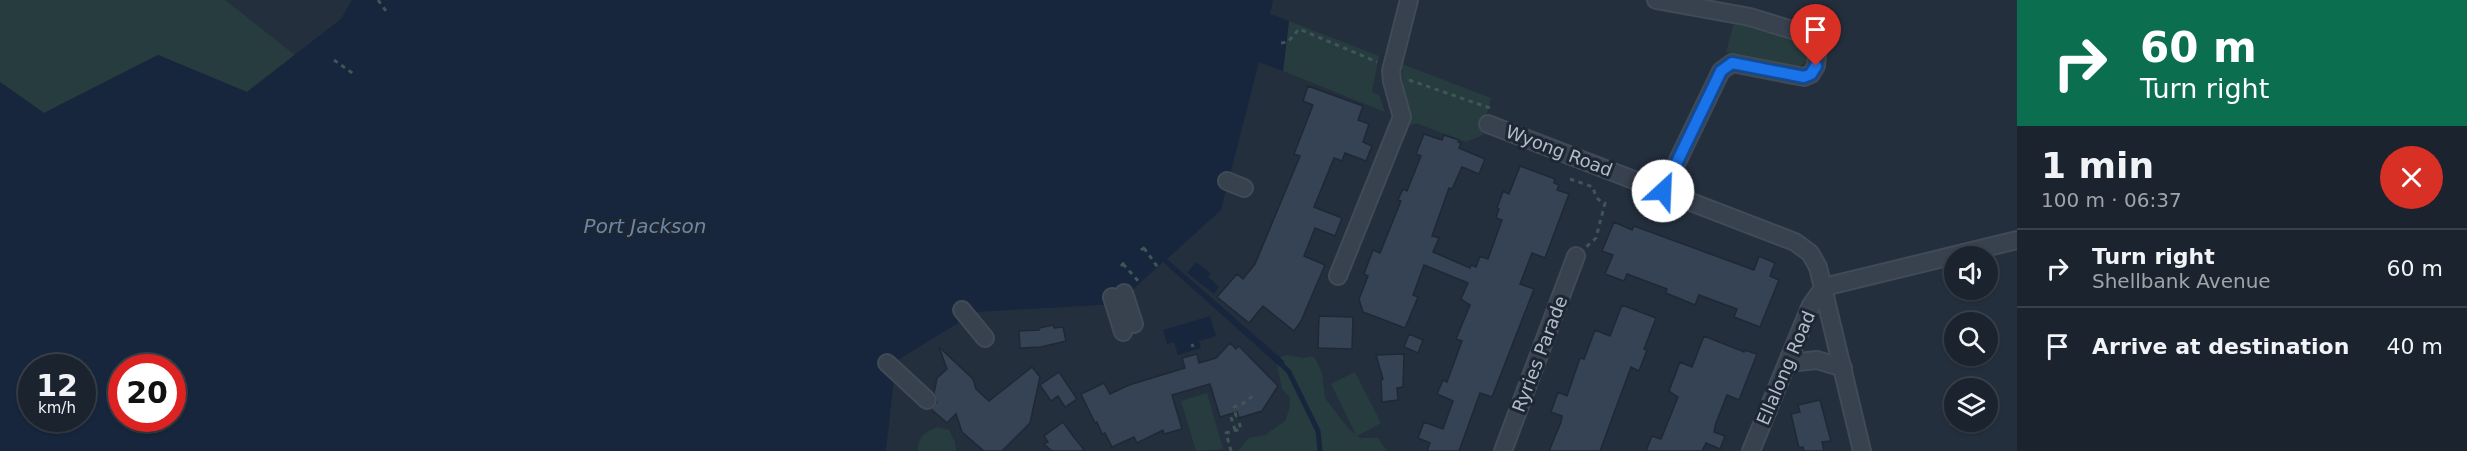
<!DOCTYPE html>
<meta charset="utf-8">
<style>
:root{--surface:#1b232e;--page:#242b36;--text:#f1f3f6;--muted:#a0a4aa;--line:#39404a}
body{margin:0;font-family:"DejaVu Sans",sans-serif;background:var(--page);color:var(--text);height:100vh;display:flex;flex-direction:column;font-size:22px;white-space:nowrap}
*{box-sizing:border-box;margin:0}
p{font-size:20px;color:var(--muted)}
.icon{flex:none;width:33px;height:33px;fill:none;stroke:currentColor;stroke-width:2;stroke-linecap:round;stroke-linejoin:round}
.map{position:relative;flex:1;overflow:hidden}
.drawer{display:flex;flex-direction:column;background:var(--surface);width:450px}
.drawer>*{flex:none}
.guide{background:#0b6e4f;color:#fff;overflow:hidden}
.controls{position:absolute;left:1944px;top:246px;display:grid;gap:12px}
.controls a{display:grid;place-items:center;width:54px;height:54px;border-radius:50%;background:var(--surface);box-shadow:0 2px 4px #0004,0 0 0 2px var(--line);font-size:30px}
.speed{position:absolute;left:18px;top:354px;display:flex;gap:12px;font-size:30px;font-weight:700;text-align:center}
.speed>*{display:grid;place-content:center;width:78px;height:78px;border-radius:50%;background:var(--surface);box-shadow:0 2px 4px #0004,0 0 0 2px var(--line);line-height:1}
.speed small{font-size:15px;font-weight:400}
.speed .limit{border:9px solid #d22;background:#fff;color:#111}
.pin{position:absolute;display:grid;place-items:center;width:51px;height:51px;color:#fff;margin:-62px -26px;border-radius:50% 50% 50% 0;rotate:-45deg;box-shadow:0 0 6px #0007}
.pin .icon{rotate:45deg}
.me{position:absolute;width:66px;margin:-33px;rotate:25deg;stroke-linejoin:round;filter:drop-shadow(0 0 4px #0008)}
.turn{display:flex;align-items:center;gap:21px;height:126px;padding:0 24px;font-size:27px}
.turn .icon{width:78px;height:78px;stroke-width:2.5}
.turn b{display:block;font-size:42px;line-height:51px}
.round{display:grid;place-items:center;flex:none;width:63px;height:63px;border-radius:32px;background:var(--page)}
.head{display:flex;align-items:center;justify-content:space-between;height:102px;padding:0 24px}
h1{font-size:36px;font-weight:600;line-height:45px}
ul{padding:0;list-style:none}
li{display:flex;align-items:center;gap:18px;height:78px;padding:0 24px;border-top:2px solid var(--line)}
li div{flex:1}
li b{display:block;font-size:22px}
li em{font-style:normal}
main{display:flex;flex:1;min-height:0}
.map>svg:first-child{display:block}
</style>
<main>
<div class="map">
<svg width="2017" height="451" viewBox="0 0 2017 451">
<rect width="100%" height="100%" fill="#242f3e"/>
<path fill="#263c3f" d="M 0,0 L 225,0 L 295,55 L 247,92 L 158,55 L 44,113 L 0,82 Z
M 1735,19 C 1756,25 1813,33 1806,62 L 1796,69 L 1726,52 Z
M 1289,21 L 1379,56 L 1372,92 L 1379,95 L 1385,112 L 1283,71 Z
M 1402,64 L 1491,98 L 1486,117 L 1483,135 L 1466,142 L 1416,123 L 1410,125 C 1410,104 1401,86 1402,64 Z
M 1287,355 L 1303,358 L 1314,356 L 1322,373 L 1325,398 L 1348,428 L 1356,435 L 1331,384 L 1355,372 L 1381,423 L 1357,436 L 1360,438 L 1378,438 L 1387,451 L 1238,451 L 1249,438 L 1265,435 L 1285,421 L 1289,410 L 1290,397 L 1282,389 L 1276,361 L 1278,358 Z
M 1207,393 L 1223,449 L 1196,451 L 1181,401 Z
M 938,427 L 949,430 L 955,442 L 956,451 L 918,451 C 918,436 925,432 938,427 Z"/>
<path fill="#17263c" fill-rule="evenodd" d="M 352,0 L 1273,0 L 1270,14 L 1289,21 L 1283,71 L 1259,62 L 1221,210 L 1167,259 L 1284,361 L 1285,367 L 1279,366 L 1163,262 L 1117,304 L 976,312 L 896,361 L 886,451 L 0,451 L 0,82 L 44,113 L 158,55 L 247,92 L 341,19 ZM 32,368 L 82,368 L 82,418 L 32,418 ZM 122,368 L 172,368 L 172,418 L 122,418 Z
M 1196,262 L 1211,273 L 1208,277 L 1215,283 L 1215,285 L 1216,284 L 1219,287 L 1214,294 L 1187,273 Z
M 1210,316 L 1216,336 L 1199,341 L 1201,348 L 1178,355 L 1174,342 L 1167,344 L 1163,330 Z"/>
<g fill="none" stroke-linecap="round" stroke-linejoin="round">
<path stroke="#17263c" stroke-width="5" d="M 1280,363 L 1289,372 L 1318,431 L 1320,451"/>
</g>
<path fill="#364354" stroke="#1f2835" stroke-width="1.5" d="M 1308,86 L 1363,106 L 1358,120 L 1369,124 L 1363,142 L 1372,146 L 1366,161 L 1345,153 L 1342,161 L 1334,158 L 1314,207 L 1342,218 L 1335,236 L 1315,228 L 1304,256 L 1325,265 L 1301,321 L 1294,331 L 1263,306 L 1249,323 L 1217,297 L 1237,274 L 1243,279 L 1255,264 L 1300,156 L 1294,154 L 1313,105 L 1303,101 Z
M 1424,134 L 1442,140 L 1444,135 L 1459,140 L 1458,142 L 1461,143 L 1459,148 L 1485,159 L 1479,174 L 1462,167 L 1452,189 L 1449,188 L 1432,236 L 1439,238 L 1433,252 L 1470,268 L 1471,265 L 1476,267 L 1480,256 L 1488,259 L 1502,220 L 1496,218 L 1499,209 L 1497,208 L 1503,191 L 1509,194 L 1520,166 L 1555,179 L 1554,183 L 1559,185 L 1557,190 L 1569,194 L 1545,258 L 1532,253 L 1520,284 L 1534,289 L 1492,397 L 1480,393 L 1459,451 L 1427,451 L 1430,443 L 1418,438 L 1424,422 L 1443,429 L 1453,401 L 1437,394 L 1443,380 L 1447,382 L 1462,341 L 1456,339 L 1470,305 L 1461,299 L 1468,283 L 1424,265 L 1413,295 L 1418,297 L 1405,328 L 1363,312 L 1359,299 L 1368,276 L 1364,274 L 1373,250 L 1380,253 L 1401,201 L 1398,200 L 1403,189 L 1407,191 L 1421,156 L 1416,154 Z
M 1614,222 L 1632,230 L 1634,226 L 1754,270 L 1759,256 L 1775,263 L 1770,276 L 1779,280 L 1760,327 L 1734,317 L 1737,309 L 1699,295 L 1695,305 L 1666,293 L 1667,289 L 1627,274 L 1624,281 L 1605,274 L 1613,255 L 1602,251 Z
M 1622,305 L 1656,318 L 1644,349 L 1647,350 L 1639,371 L 1631,367 L 1600,451 L 1549,451 L 1561,422 L 1562,416 L 1551,412 L 1558,392 L 1567,396 L 1580,358 L 1584,359 L 1595,330 L 1610,336 Z
M 1319,316 L 1353,317 L 1352,349 L 1318,348 Z
M 1053,325 L 1054,328 L 1063,327 L 1066,341 L 1041,347 L 1020,348 L 1019,331 L 1039,330 L 1039,328 Z
M 1409,334 L 1423,340 L 1418,353 L 1404,347 Z
M 1704,336 L 1744,352 L 1744,350 L 1757,354 L 1739,400 L 1727,395 L 1716,423 L 1714,432 L 1725,436 L 1720,449 L 1706,443 L 1702,451 L 1646,451 L 1652,436 L 1661,439 L 1678,397 L 1669,391 L 1680,362 L 1692,367 Z
M 1230,343 L 1236,349 L 1239,346 L 1278,386 L 1262,411 L 1239,418 L 1237,412 L 1220,417 L 1210,384 L 1172,395 L 1182,429 L 1164,434 L 1163,430 L 1137,443 L 1134,437 L 1112,447 L 1105,433 L 1102,434 L 1097,422 L 1095,423 L 1081,394 L 1104,383 L 1110,394 L 1129,385 L 1185,368 L 1182,358 L 1197,354 L 1199,363 L 1216,358 Z
M 939,347 L 973,379 L 976,389 L 989,401 L 1032,367 L 1040,377 L 1030,423 L 1002,451 L 984,451 L 962,432 L 956,414 L 947,423 L 931,409 L 937,402 L 934,393 L 937,378 L 947,369 Z
M 1404,354 L 1403,387 L 1397,388 L 1398,400 L 1382,402 L 1381,380 L 1383,379 L 1376,355 Z
M 1059,372 L 1077,399 L 1065,407 L 1058,396 L 1051,401 L 1040,385 Z
M 1820,400 L 1831,441 L 1822,442 L 1824,451 L 1804,451 L 1803,447 L 1799,448 L 1791,414 L 1800,412 L 1798,405 Z
M 1063,422 L 1073,436 L 1085,451 L 1052,451 L 1044,444 L 1048,442 L 1044,436 Z"/>
<g fill="none" stroke-linecap="round" stroke-linejoin="round">
<defs>
<path id="minor" d="M 1656,0 L 1750,17 L 1805,34 L 1813,43 L 1817,54 L 1816,66 L 1811,74 L 1804,77 L 1732,63 L 1721,71 L 1663,191
M 1488,124 L 1795,242 L 1810,253 L 1818,267 L 1862,451
M 1227,181 L 1244,188
M 1338,276 L 1402,117 L 1392,81 L 1391,71 L 1409,0
M 1824,287 L 2017,240
M 1124,293 L 1134,324
M 1112,297 L 1123,332
M 962,310 L 985,338
M 887,363 L 927,400
M 1787,363 L 1817,360 L 1843,368
M 1503,451 L 1576,256
M 1751,451 L 1811,305 L 1824,287"/>
</defs>
<use href="#minor" stroke="#414a57" stroke-width="20"/>
<path stroke="#3f5557" stroke-width="3" stroke-dasharray="4.5 4.5" stroke-linecap="butt" d="M 378,0 L 386,11
M 1281,43 L 1288,42 L 1299,29 L 1377,62
M 334,60 L 355,75
M 1409,80 L 1490,108
M 1570,179 L 1593,187 C 1595,195 1597,201 1605,203 L 1596,238 L 1586,247
M 1144,248 L 1159,269
M 1141,250 L 1147,246
M 1123,264 L 1141,284
M 1121,266 L 1126,261
M 1192,344 L 1193,347
M 1235,430 L 1231,417 L 1236,416 L 1234,407 L 1242,404 L 1254,395
M 1231,451 L 1226,433 L 1241,429 L 1238,419"/>
<use href="#minor" stroke="#38414e" stroke-width="16"/>
</g>
<g fill="none" stroke-linecap="round" stroke-linejoin="round">
<defs>
<path id="route" d="M 1663,191 L 1721,71 L 1732,63 L 1804,77 L 1811,74 L 1816,66"/>
</defs>
<use href="#route" stroke="#114b97" stroke-width="15"/>
<use href="#route" stroke="#1a73e8" stroke-width="10"/>
</g>
<g text-anchor="middle" stroke-width="6" stroke-linejoin="round" paint-order="stroke">
<g font-size="18" fill="#b4bcc9" stroke="#1d2633">
<text transform="translate(1559 151) rotate(21)" y="6">Wyong Road</text>
<text transform="translate(1540 354) rotate(-69)" y="6">Ryries Parade</text>
<text transform="translate(1786 368) rotate(-67)" y="6">Ellalong Road</text>
</g>
<g font-size="20" font-style="italic" fill="#6d86a8" stroke="#1d2633">
<text x="645" y="233">Port Jackson</text>
</g>
</g>
</svg>
<div class="controls">
<a><svg class="icon" aria-label="sound" viewBox="0 0 24 24"><path d="M4 9h4l5-4v14l-5-4H4zM17 9q2 3 0 6"/></svg></a>
<a><svg class="icon" aria-label="search" viewBox="0 0 24 24"><circle cx="10" cy="10" r="6"/><path d="M15 15l6 6"/></svg></a>
<a><svg class="icon" aria-label="layers" viewBox="0 0 24 24"><path d="M12 4l9 5-9 5-9-5zM3 14l9 5 9-5"/></svg></a>
</div>
<div class="speed"><div>12<small>km/h</small></div><div class="limit">20</div></div>
<div class="pin" style="left:1816px;top:66px;background:#d93025"><svg class="icon" aria-label="arrive" viewBox="0 0 24 24"><path d="M6 21V4h12l-3 4 3 4H6"/></svg></div>
<svg class="me" style="left:1663px;top:191px" viewBox="-20 -20 40 40"><circle r="19" fill="#fff"/><path d="M0-13L10 11 0 6-10 11z" fill="#1a73e8"/></svg>
</div>
<section class="drawer">
<div class="guide">
<div class="turn"><svg class="icon" aria-label="right" viewBox="0 0 24 24"><path d="M7 20v-9h11M14 6l5 5-5 5"/></svg><div><b>60 m</b>Turn right</div></div>
</div>
<div class="head"><div><h1>1 min</h1><p>100 m · 06:37</p></div><a class="round" style="background:#d93025;color:#fff"><svg class="icon" aria-label="close" viewBox="0 0 24 24"><path d="M6 6l12 12M18 6L6 18"/></svg></a></div>
<ul>
<li><svg class="icon" aria-label="right" viewBox="0 0 24 24"><path d="M7 20v-9h11M14 6l5 5-5 5"/></svg><div><b>Turn right</b><p>Shellbank Avenue</p></div><em>60 m</em></li>
<li><svg class="icon" aria-label="arrive" viewBox="0 0 24 24"><path d="M6 21V4h12l-3 4 3 4H6"/></svg><div><b>Arrive at destination</b></div><em>40 m</em></li>
</ul>
</section>
</main>
